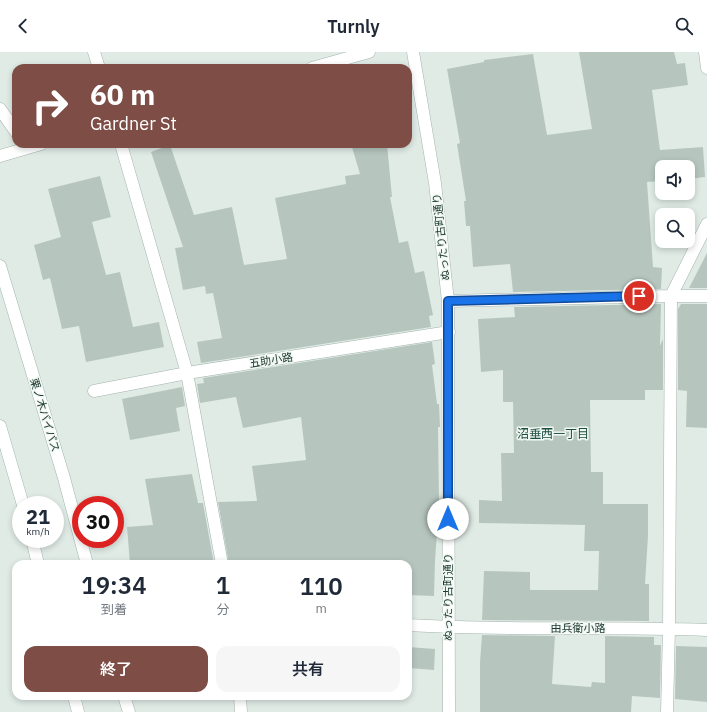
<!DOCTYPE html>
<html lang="ja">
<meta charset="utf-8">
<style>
:root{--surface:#fff;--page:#f6f6f7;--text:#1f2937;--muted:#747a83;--accent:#7e4d46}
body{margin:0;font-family:"IBM Plex Sans","Noto Sans JP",sans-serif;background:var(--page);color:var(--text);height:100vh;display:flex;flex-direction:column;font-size:15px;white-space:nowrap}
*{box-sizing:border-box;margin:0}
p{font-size:13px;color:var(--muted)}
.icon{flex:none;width:22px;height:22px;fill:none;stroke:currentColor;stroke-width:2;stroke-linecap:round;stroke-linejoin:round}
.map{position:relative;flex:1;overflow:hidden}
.sheet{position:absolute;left:12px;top:508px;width:400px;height:140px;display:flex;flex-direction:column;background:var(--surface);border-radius:12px;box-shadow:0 2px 6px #0003}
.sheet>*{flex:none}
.top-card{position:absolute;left:12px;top:12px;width:400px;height:84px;border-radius:12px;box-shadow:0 2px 6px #0003;background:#7e4d46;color:#fff;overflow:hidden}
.buttons{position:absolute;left:655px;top:108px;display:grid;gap:8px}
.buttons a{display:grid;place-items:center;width:40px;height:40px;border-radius:8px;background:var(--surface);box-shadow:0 2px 6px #0003;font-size:20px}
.speed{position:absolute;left:12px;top:444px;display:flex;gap:8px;font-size:20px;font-weight:700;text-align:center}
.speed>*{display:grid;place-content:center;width:52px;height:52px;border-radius:50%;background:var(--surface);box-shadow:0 2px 6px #0003;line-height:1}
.speed small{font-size:10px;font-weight:400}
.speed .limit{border:6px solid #d22;background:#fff;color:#111}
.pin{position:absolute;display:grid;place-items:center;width:34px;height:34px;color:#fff;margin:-17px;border:2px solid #fff;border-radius:50%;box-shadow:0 1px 4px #0007}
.me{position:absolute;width:44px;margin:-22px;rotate:0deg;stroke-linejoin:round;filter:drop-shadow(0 0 3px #0008)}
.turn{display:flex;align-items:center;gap:14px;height:84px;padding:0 12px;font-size:18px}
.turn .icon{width:52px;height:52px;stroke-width:2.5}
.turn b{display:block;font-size:28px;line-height:34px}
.eta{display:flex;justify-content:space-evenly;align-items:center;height:68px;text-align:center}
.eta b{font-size:24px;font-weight:600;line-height:28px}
.action{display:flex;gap:8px;margin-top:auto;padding:8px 12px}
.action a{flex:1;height:46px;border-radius:12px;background:var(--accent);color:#fff;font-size:16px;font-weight:600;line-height:46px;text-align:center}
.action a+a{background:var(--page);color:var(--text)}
header{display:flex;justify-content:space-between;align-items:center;height:52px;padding:0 12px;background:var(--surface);font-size:18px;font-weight:600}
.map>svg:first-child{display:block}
</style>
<header><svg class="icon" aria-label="back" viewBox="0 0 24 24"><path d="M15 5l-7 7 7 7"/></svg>Turnly<svg class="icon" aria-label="search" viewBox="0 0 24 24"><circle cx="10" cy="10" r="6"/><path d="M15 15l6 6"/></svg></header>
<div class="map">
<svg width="707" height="660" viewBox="0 0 707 660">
<rect width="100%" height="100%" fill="#e0ebe6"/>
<path fill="#b6c6bf" d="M 579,0 L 674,0 L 677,12 L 685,11 L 688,33 L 652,38 L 660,98 L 703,95 L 705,125 L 688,127 L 688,115 L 662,115 L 662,129 L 647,130 L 653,215 L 662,216 L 661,237 L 513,240 L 510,212 L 473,215 L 470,174 L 466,174 L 464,149 L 466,149 L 457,92 L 460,91 L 447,17 L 484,10 L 484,8 L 533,2 L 547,83 L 592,77 Z
M 351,92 L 387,92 L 392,145 L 390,145 L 399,191 L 408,189 L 415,221 L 424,219 L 433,263 L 429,264 L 431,275 L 201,311 L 197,290 L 222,286 L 213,241 L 206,242 L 205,234 L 183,238 L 175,196 L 183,195 L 151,100 L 170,93 L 194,163 L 232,155 L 244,213 L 287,207 L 275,146 L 346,132 L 345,124 L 360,122 Z
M 100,124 L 111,165 L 92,170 L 106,223 L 120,220 L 133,275 L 159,270 L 164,295 L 86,310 L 79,274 L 62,277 L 50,226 L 43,228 L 34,193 L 61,185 L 48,137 Z
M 707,201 L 707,236 L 689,236 Z
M 661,252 L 660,294 L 663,287 L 663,338 L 645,338 L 645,348 L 590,348 L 591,420 L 603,420 L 603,452 L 648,452 L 648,484 L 645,532 L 649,532 L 649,569 L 482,568 L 484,519 L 530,520 L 530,538 L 598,538 L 599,499 L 584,499 L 585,473 L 479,471 L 479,448 L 502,449 L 501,401 L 514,401 L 513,350 L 503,350 L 503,318 L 481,320 L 478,267 L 515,265 L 514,255 Z
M 681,252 L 707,252 L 707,376 L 686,375 L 687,339 L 678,338 L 678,257 Z
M 432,290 L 435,312 L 432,313 L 437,352 L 439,352 L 440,375 L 438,375 L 439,449 L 435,509 L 434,544 L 408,543 L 408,512 L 229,512 L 218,450 L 257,449 L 252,414 L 306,408 L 301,365 L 243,376 L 236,345 L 200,351 L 197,332 L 204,331 L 203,326 Z
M 182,335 L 185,354 L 176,356 L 180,379 L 130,388 L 122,347 Z
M 192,422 L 198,451 L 203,451 L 214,512 L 130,512 L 127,475 L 153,473 L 145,427 Z
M 482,583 L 555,584 L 552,632 L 591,635 L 592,630 L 605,631 L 605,584 L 654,585 L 654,593 L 661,593 L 660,646 L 632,644 L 631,660 L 480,660 L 480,610 Z
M 676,594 L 707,595 L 707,650 L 675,647 Z
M 408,595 L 435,597 L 434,618 L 408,616 Z"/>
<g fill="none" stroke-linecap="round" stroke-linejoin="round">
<defs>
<path id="minor" d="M 94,0 L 99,16
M 413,0 L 435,131 L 448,249 L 449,660
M 705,0 L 707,16
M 0,57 L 16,80
M 121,92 L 187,321 L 222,512
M 448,249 L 671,244 L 707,244
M 94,339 L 187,321 L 449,280
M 408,573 C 508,579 607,574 707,578
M 240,644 L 241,660
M 667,660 L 669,576 L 671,244 L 707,172"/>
<path id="tertiary" d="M 312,16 L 369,0
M 0,104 L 41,92"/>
<path id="secondary" d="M 0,214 L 64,426 L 87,512
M 0,374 L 23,453
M 32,487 L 38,512
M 74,644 L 78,660
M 124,644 L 129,660"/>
</defs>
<use href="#minor" stroke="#a3b3ad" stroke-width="13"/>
<use href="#tertiary" stroke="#a3b3ad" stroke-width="13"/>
<use href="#secondary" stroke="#9fb7ae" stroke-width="13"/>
<use href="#minor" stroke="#fff" stroke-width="12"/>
<use href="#tertiary" stroke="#fff" stroke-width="12"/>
<use href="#secondary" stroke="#fff" stroke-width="12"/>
</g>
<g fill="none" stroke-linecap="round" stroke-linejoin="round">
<defs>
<path id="route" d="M 448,467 L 448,249 L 639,244"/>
</defs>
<use href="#route" stroke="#114b97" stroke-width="10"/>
<use href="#route" stroke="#1a73e8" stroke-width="7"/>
</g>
<g text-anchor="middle" stroke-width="3" stroke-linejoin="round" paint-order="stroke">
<g font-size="11" fill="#213b34" stroke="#f1f8f4">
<text transform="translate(441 185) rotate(-96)" y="4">ぬったり古町通り</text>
<text transform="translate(271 308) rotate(-9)" y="4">五助小路</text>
<text transform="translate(45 363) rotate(73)" y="4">栗ノ木バイパス</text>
<text transform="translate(448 545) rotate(-90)" y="4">ぬったり古町通り</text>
<text x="578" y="580">由兵衛小路</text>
</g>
<g font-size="12" fill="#1d4d40" stroke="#f1f8f4">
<text x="553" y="386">沼垂西一丁目</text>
</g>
</g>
</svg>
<div class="buttons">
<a><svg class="icon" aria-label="sound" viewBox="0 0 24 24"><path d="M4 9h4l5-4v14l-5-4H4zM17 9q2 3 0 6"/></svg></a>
<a><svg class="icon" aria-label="search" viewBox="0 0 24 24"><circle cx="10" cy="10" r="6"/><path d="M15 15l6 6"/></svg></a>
</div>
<div class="speed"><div>21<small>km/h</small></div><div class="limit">30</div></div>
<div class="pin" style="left:639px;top:244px;background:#d93025"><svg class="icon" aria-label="arrive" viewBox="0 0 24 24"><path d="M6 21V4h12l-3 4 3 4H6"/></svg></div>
<svg class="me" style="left:448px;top:467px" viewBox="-20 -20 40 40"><circle r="19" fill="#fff"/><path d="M0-13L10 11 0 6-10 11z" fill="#1a73e8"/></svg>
<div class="top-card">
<div class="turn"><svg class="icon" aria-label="right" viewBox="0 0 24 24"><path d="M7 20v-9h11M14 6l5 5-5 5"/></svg><div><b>60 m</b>Gardner St</div></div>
</div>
<section class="sheet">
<div class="eta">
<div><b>19:34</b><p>到着</p></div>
<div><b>1</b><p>分</p></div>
<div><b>110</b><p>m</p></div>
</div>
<div class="action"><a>終了</a><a>共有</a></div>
</section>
</div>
